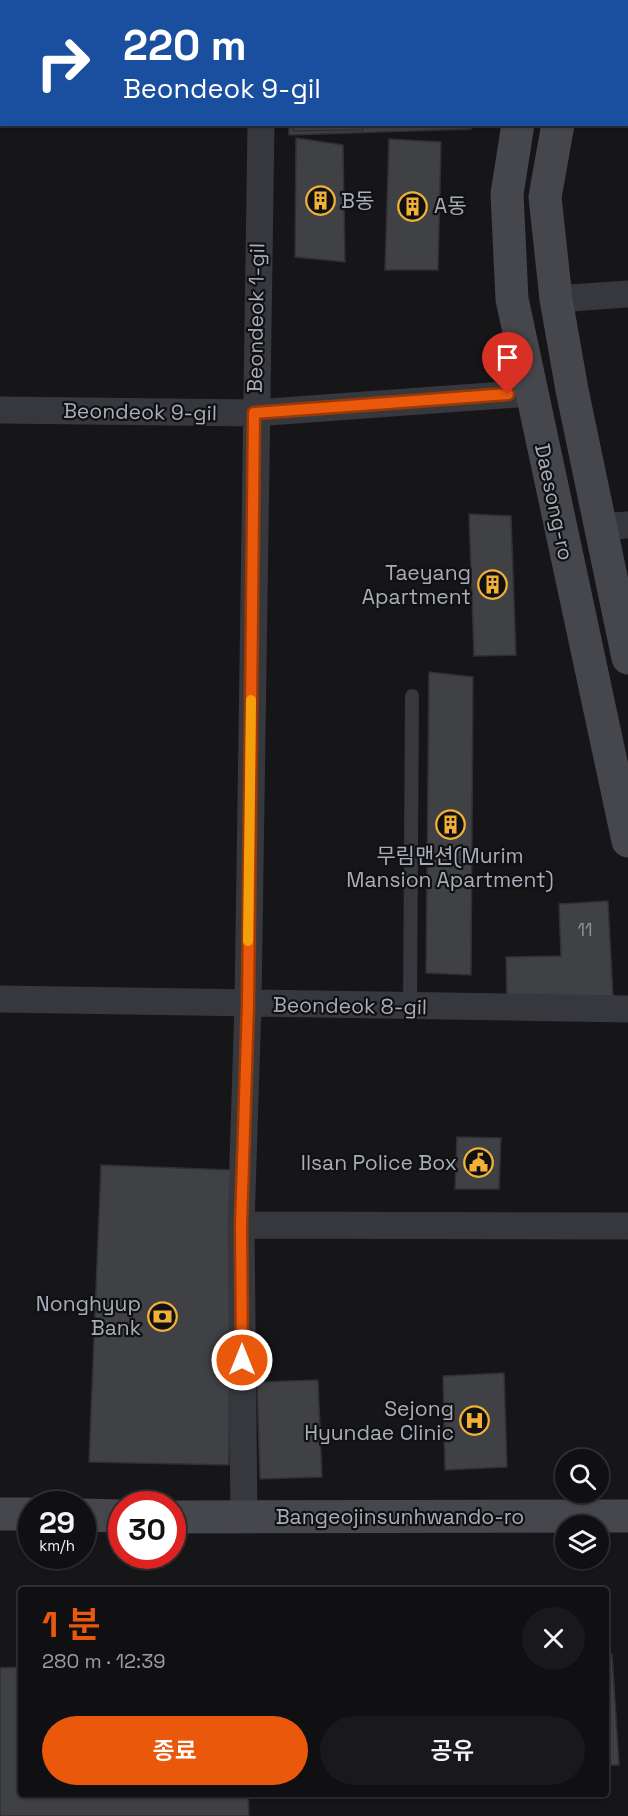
<!DOCTYPE html>
<html lang="ko">
<meta charset="utf-8">
<style>
:root{--surface:#101012;--page:#19191b;--text:#f1f3f6;--muted:#9c9d9f;--line:#303032;--accent:#ea580c}
body{margin:0;font-family:"Space Grotesk","Noto Sans KR",sans-serif;background:var(--page);color:var(--text);height:100vh;display:flex;flex-direction:column;font-size:22px;white-space:nowrap}
*{box-sizing:border-box;margin:0}
p{font-size:20px;color:var(--muted)}
.icon{flex:none;width:33px;height:33px;fill:none;stroke:currentColor;stroke-width:2;stroke-linecap:round;stroke-linejoin:round}
.map{position:relative;flex:1;overflow:hidden}
.sheet{position:absolute;left:18px;top:1587px;width:591px;height:210px;display:flex;flex-direction:column;background:var(--surface);border-radius:6px;box-shadow:0 2px 4px #0004,0 0 0 2px var(--line)}
.sheet>*{flex:none}
.guide{position:absolute;left:0px;top:0px;width:628px;height:126px;box-shadow:0 2px 4px #0004,0 0 0 2px var(--line);background:#1a4fa0;color:#fff;overflow:hidden}
.buttons{position:absolute;left:555px;top:1449px;display:grid;gap:12px}
.buttons a{display:grid;place-items:center;width:54px;height:54px;border-radius:50%;background:var(--surface);box-shadow:0 2px 4px #0004,0 0 0 2px var(--line);font-size:30px}
.speed{position:absolute;left:18px;top:1491px;display:flex;gap:12px;font-size:30px;font-weight:700;text-align:center}
.speed>*{display:grid;place-content:center;width:78px;height:78px;border-radius:50%;background:var(--surface);box-shadow:0 2px 4px #0004,0 0 0 2px var(--line);line-height:1}
.speed small{font-size:15px;font-weight:400}
.speed .limit{border:9px solid #d22;background:#fff;color:#111}
.pin{position:absolute;display:grid;place-items:center;width:51px;height:51px;color:#fff;margin:-62px -26px;border-radius:50% 50% 50% 0;rotate:-45deg;box-shadow:0 0 6px #0007}
.pin .icon{rotate:45deg}
.me{position:absolute;width:66px;margin:-33px;rotate:0deg;stroke-linejoin:round;filter:drop-shadow(0 0 4px #0008)}
.turn{display:flex;align-items:center;gap:21px;height:126px;padding:0 24px;font-size:27px}
.turn .icon{width:78px;height:78px;stroke-width:2.5}
.turn b{display:block;font-size:42px;line-height:51px}
.round{display:grid;place-items:center;flex:none;width:63px;height:63px;border-radius:32px;background:var(--page)}
.headline{display:flex;align-items:center;justify-content:space-between;height:102px;padding:0 24px}
h1{font-size:36px;font-weight:600;line-height:45px;color:var(--accent)}
.button{display:flex;gap:12px;margin-top:auto;padding:12px 24px}
.button a{flex:1;height:69px;border-radius:36px;background:var(--accent);color:#fff;font-size:24px;font-weight:600;line-height:69px;text-align:center}
.button a+a{background:var(--page);color:var(--text)}
.map>svg:first-child{display:block}
</style>
<div class="map">
<svg width="628" height="1816" viewBox="0 0 628 1816">
<rect width="100%" height="100%" fill="#161618"/>
<path fill="#404145" stroke="#303034" stroke-width="1.5" d="M 289,0 L 497,0 L 289,2 Z
M 293,0 L 365,0 L 365,2 L 293,2 Z
M 289,124 L 472,124 L 471,129 L 289,135 Z
M 293,124 L 364,124 L 363,130 L 293,131 Z
M 296,138 L 343,145 L 345,262 L 295,257 Z
M 389,139 L 441,142 L 438,270 L 385,270 Z
M 469,514 L 511,516 L 516,655 L 474,656 Z
M 429,672 L 473,677 L 471,975 L 426,973 Z
M 608,901 L 613,997 L 507,998 L 506,957 L 561,956 L 559,904 Z
M 457,1137 L 501,1138 L 499,1189 L 455,1189 Z
M 101,1165 L 231,1170 L 229,1465 L 89,1462 Z
M 504,1373 L 507,1467 L 445,1470 L 443,1376 Z
M 318,1380 L 322,1477 L 260,1479 L 257,1382 Z
M 612,1654 L 619,1765 L 606,1765 L 606,1655 Z
M 21,1667 L 21,1794 L 248,1794 L 249,1816 L 0,1816 L 0,1668 Z"/>
<g fill="none" stroke-linecap="round" stroke-linejoin="round">
<path stroke="#37383d" stroke-width="14" d="M 410,1007 L 412,696"/>
<path stroke="#37383d" stroke-width="27" d="M 263,2 L 263,0
M 556,299 L 628,294
M 0,410 L 254,413 L 531,393
M 600,527 L 628,525
M 0,999 L 628,1009
M 241,1225 L 628,1226
M 244,1519 L 241,1225 L 248,1004 L 261,124"/>
<path stroke="#45474d" stroke-width="33" d="M 537,2 L 537,0
M 580,2 L 581,0
M 518,124 L 507,194 L 512,299 L 628,841
M 558,124 L 545,197 L 556,299 L 572,390 L 628,658
M 0,1514 L 32,1514
M 82,1515 L 122,1516
M 172,1517 L 628,1516"/>
</g>
<g fill="none" stroke-linecap="round" stroke-linejoin="round">
<defs>
<path id="route" d="M 242,1360 L 241,1225 L 248,1004 L 254,413 L 508,394"/>
</defs>
<use href="#route" stroke="#983908" stroke-width="15"/>
<use href="#route" stroke="#ea580c" stroke-width="10"/>
<path stroke="#f59e0b" stroke-width="10" d="M 248,941 L 251,700"/>
</g>
<defs>
<symbol id="building-ring" viewBox="-11 -11 22 22"><circle r="9.5" fill="#111113" stroke="#f2b134" stroke-width="1.5"/><path d="M-4-6H4V6H1V3H-1V6H-4ZM-2.5-4.3h1.7v1.8h-1.7ZM.8-4.3h1.7v1.8H.8ZM-2.5-1h1.7V.8h-1.7ZM.8-1h1.7V.8H.8Z" fill="#f2b134"/></symbol>
<symbol id="civic-ring" viewBox="-11 -11 22 22"><circle r="9.5" fill="#111113" stroke="#f2b134" stroke-width="1.5"/><path d="M-.6-6.5H3V-4.5H.6V-3L4-1V1h2V6H-6V1h2V-1L-.6-3ZM-1.2 2.5V6h2.4V2.5Z" fill="#f2b134"/></symbol>
<symbol id="bank-ring" viewBox="-11 -11 22 22"><circle r="9.5" fill="#111113" stroke="#f2b134" stroke-width="1.5"/><path d="M-6-4H6V4H-6ZM0-2.3a2.3 2.3 0 1 0 0 4.6a2.3 2.3 0 1 0 0-4.6Z" fill="#f2b134"/></symbol>
<symbol id="hospital-ring" viewBox="-11 -11 22 22"><circle r="9.5" fill="#111113" stroke="#f2b134" stroke-width="1.5"/><path d="M-5-5h3v3.5h4V-5h3V5h-3V1.5h-4V5h-3Z" fill="#f2b134"/></symbol>
</defs>
<g fill-rule="evenodd">
<use href="#building-ring" x="304" y="184" width="33" height="33"/>
<use href="#building-ring" x="396" y="190" width="33" height="33"/>
<use href="#building-ring" x="476" y="568" width="33" height="33"/>
<use href="#building-ring" x="434" y="808" width="33" height="33"/>
<use href="#civic-ring" x="462" y="1146" width="33" height="33"/>
<use href="#bank-ring" x="146" y="1300" width="33" height="33"/>
<use href="#hospital-ring" x="458" y="1404" width="33" height="33"/>
</g>
<g text-anchor="middle" stroke-width="4.5" stroke-linejoin="round" paint-order="stroke">
<g font-size="18" fill="#8e929b">
<text x="585" y="936">11</text>
</g>
<g font-size="21" fill="#a8adb8" stroke="#111113" text-anchor="end">
<text x="341" y="208" text-anchor="start">B동</text>
<text x="434" y="213" text-anchor="start">A동</text>
<text x="471" y="580">Taeyang<tspan x="471" dy="24">Apartment</tspan></text>
<text x="450" y="863" text-anchor="middle">무림맨션(Murim<tspan x="450" dy="24">Mansion Apartment)</tspan></text>
<text x="457" y="1170">Ilsan Police Box</text>
<text x="141" y="1311">Nonghyup<tspan x="141" dy="24">Bank</tspan></text>
<text x="454" y="1416">Sejong<tspan x="454" dy="24">Hyundae Clinic</tspan></text>
</g>
<g font-size="21" fill="#a8adb8" stroke="#111113">
<text transform="translate(256 318) rotate(-89)" y="7">Beondeok 1-gil</text>
<text transform="translate(140 412) rotate(1)" y="7">Beondeok 9-gil</text>
<text transform="translate(554 502) rotate(78)" y="7">Daesong-ro</text>
<text transform="translate(350 1006) rotate(1)" y="7">Beondeok 8-gil</text>
<text x="400" y="1524">Bangeojinsunhwando-ro</text>
</g>
</g>
</svg>
<div class="buttons">
<a><svg class="icon" aria-label="search" viewBox="0 0 24 24"><circle cx="10" cy="10" r="6"/><path d="M15 15l6 6"/></svg></a>
<a><svg class="icon" aria-label="layers" viewBox="0 0 24 24"><path d="M12 4l9 5-9 5-9-5zM3 14l9 5 9-5"/></svg></a>
</div>
<div class="speed"><div>29<small>km/h</small></div><div class="limit">30</div></div>
<div class="pin" style="left:508px;top:394px;background:#d93025"><svg class="icon" aria-label="arrive" viewBox="0 0 24 24"><path d="M6 21V4h12l-3 4 3 4H6"/></svg></div>
<svg class="me" style="left:242px;top:1360px" viewBox="-20 -20 40 40"><circle r="17" fill="#ea580c" stroke="#fff" stroke-width="3"/><path d="M0-11L8 9 0 5-8 9z" fill="#fff"/></svg>
<div class="guide">
<div class="turn"><svg class="icon" aria-label="right" viewBox="0 0 24 24"><path d="M7 20v-9h11M14 6l5 5-5 5"/></svg><div><b>220 m</b>Beondeok 9-gil</div></div>
</div>
<section class="sheet">
<div class="headline"><div><h1>1 분</h1><p>280 m · 12:39</p></div><a class="round"><svg class="icon" aria-label="close" viewBox="0 0 24 24"><path d="M6 6l12 12M18 6L6 18"/></svg></a></div>
<div class="button"><a>종료</a><a>공유</a></div>
</section>
</div>
